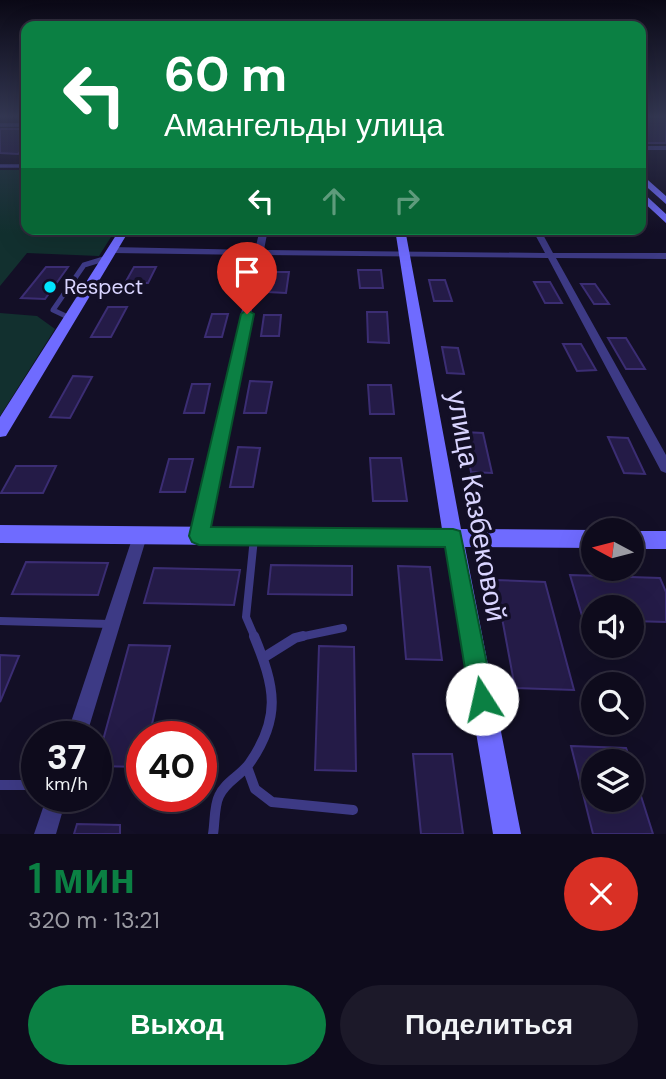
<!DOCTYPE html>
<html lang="ru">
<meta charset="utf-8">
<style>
:root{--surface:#0e0b1c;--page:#1c1929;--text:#f1f3f6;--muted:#9b9ba3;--line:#2e2b3b;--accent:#0b8043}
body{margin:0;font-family:"DM Sans",sans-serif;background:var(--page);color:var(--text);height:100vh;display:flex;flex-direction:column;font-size:26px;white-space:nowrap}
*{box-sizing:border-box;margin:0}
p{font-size:23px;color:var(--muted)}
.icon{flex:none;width:38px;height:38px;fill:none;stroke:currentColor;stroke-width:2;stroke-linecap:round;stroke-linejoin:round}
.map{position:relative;height:834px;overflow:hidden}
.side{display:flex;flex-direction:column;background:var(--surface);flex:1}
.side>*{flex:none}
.banner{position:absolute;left:21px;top:21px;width:625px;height:214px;border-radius:14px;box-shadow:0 7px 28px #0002,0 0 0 2px var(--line);background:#0b8043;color:#fff;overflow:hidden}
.needle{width:46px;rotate:277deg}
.buttons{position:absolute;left:581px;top:518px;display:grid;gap:14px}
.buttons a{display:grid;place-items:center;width:63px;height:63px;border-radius:50%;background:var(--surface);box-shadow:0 7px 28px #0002,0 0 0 2px var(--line);font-size:35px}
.speed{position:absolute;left:21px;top:721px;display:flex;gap:14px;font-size:35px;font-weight:700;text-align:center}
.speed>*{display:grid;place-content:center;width:91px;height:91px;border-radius:50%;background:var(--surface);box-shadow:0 7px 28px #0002,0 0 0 2px var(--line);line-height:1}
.speed small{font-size:18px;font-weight:400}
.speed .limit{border:10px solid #d22;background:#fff;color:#111}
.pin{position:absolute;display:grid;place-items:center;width:60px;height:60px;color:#fff;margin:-72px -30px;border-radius:50% 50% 50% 0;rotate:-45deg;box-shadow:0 0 7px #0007}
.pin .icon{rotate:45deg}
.me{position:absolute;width:77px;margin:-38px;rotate:350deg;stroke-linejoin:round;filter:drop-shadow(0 0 5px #0008)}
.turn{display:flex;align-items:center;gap:24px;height:147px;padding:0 28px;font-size:32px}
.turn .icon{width:91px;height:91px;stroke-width:2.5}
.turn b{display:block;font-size:49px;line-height:60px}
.lanes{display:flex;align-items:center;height:66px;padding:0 28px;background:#0003;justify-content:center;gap:35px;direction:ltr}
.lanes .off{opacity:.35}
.round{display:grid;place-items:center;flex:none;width:74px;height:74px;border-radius:37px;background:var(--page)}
.summary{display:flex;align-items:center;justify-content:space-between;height:119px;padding:0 28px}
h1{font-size:42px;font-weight:600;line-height:52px;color:var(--accent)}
.action{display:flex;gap:14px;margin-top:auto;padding:14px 28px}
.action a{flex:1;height:80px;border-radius:42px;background:var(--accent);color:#fff;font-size:28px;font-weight:600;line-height:80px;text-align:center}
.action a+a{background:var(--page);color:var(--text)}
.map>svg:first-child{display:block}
</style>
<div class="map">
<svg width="666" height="834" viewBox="0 0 666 834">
<rect width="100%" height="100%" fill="#130f26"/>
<path fill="#12302f" d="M 0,170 L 26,170 L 26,229 L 116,229 L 99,256 L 27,253 L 0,286 Z
M 0,313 L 37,316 L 55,329 L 0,416 Z"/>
<path fill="#241b47" stroke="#3b2d73" stroke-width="2" d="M 640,116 L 666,116 L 666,143 L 640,143 Z
M 0,129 L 26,129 L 26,147 L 18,154 L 0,153 Z
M 46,267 L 68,267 L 45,299 L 21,298 Z
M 134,267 L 156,267 L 148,283 L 125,283 Z
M 358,270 L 381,270 L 383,288 L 360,288 Z
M 273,272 L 289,272 L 286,293 L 268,292 Z
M 429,280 L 445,280 L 452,301 L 434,301 Z
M 534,282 L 550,282 L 562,303 L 545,303 Z
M 581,284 L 595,284 L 609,304 L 594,304 Z
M 108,307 L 127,307 L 111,337 L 91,337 Z
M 367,312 L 387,312 L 389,343 L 368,342 Z
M 212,314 L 228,314 L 222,337 L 205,337 Z
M 264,315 L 281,315 L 279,336 L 261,336 Z
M 608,338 L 626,338 L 645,369 L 626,369 Z
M 563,344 L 581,344 L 596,370 L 577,371 Z
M 442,347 L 458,348 L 464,374 L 447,373 Z
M 73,376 L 92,377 L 70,418 L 50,417 Z
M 250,381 L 272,382 L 266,413 L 244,413 Z
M 192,384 L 210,384 L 204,413 L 184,413 Z
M 368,385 L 391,385 L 394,414 L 370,414 Z
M 463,432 L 483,433 L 492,473 L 471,472 Z
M 608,437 L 628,438 L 645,474 L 624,473 Z
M 238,447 L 260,448 L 253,487 L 230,487 Z
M 370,458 L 401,458 L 407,501 L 373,501 Z
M 169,459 L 193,459 L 185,492 L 160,492 Z
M 16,466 L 56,466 L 43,493 L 1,493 Z
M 26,562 L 108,563 L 98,595 L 12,594 Z
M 271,565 L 352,566 L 352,595 L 268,594 Z
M 398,566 L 430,567 L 442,660 L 406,659 Z
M 154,568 L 240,570 L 234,605 L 144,603 Z
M 570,575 L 660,578 L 666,592 L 666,622 L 632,621 L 632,607 L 593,607 L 593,620 L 583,619 Z
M 495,580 L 545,582 L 574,690 L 515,688 Z
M 129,645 L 170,646 L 149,737 L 142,737 L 142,767 L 96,766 Z
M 319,646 L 354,647 L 356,771 L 315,770 Z
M 0,655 L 19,656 L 0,702 Z
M 571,746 L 626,748 L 631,761 L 593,761 L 593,800 L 632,800 L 632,774 L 634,774 L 653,834 L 593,834 Z
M 413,754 L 452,754 L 463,834 L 421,834 Z
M 77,824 L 120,825 L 120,834 L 74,834 Z"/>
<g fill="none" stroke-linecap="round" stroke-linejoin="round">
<path stroke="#3d3a85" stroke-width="3.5" d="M 0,125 L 26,125
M 0,166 L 26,166"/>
<path stroke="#3d3a85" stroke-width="5" d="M 70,318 L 53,310 L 84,265 L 107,258"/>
<path stroke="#3d3a85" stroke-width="8" d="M 254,538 L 246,617 L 255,638
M 0,621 L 110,624
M 295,638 L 343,628"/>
<path stroke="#3d3a85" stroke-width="10" d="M 263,658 L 295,638 L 303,636
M 247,767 L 255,789 L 272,802 L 353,810
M 0,785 L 25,785 L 37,776
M 213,834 C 215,823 214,806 219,796 C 225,782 240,776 249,764 C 282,717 275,687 254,636"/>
<path fill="#3d3a85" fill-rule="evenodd" d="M 640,146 L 666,146 L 666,150 L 640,150 Z
M 260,229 L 268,229 L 264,250 L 545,253 L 532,229 L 540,229 L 553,253 L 666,253 L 666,259 L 556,258 L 666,455 L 666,473 L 661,471 L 548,258 L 263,255 L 206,536 L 204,541 L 199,543 L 194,541 L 192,536 L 254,255 L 112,253 L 108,250 L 112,247 L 255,250 Z
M 140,529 L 145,531 L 147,536 L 86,737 L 66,737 L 133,536 L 135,531 Z
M 47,796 L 67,796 L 56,834 L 34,834 Z"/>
<path fill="#6f6bff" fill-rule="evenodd" d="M 640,173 L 666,196 L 666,204 L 640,181 Z
M 640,190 L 666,214 L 666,223 L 640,199 Z
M 120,229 L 130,229 L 6,436 L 0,437 L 0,417 Z
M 395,229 L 405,229 L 461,529 L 594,530 L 593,548 L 465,547 L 521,834 L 493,834 L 445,547 L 0,543 L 0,525 L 442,529 Z
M 632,531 L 666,531 L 666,549 L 632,549 Z"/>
</g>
<linearGradient id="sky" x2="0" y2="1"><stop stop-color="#0a0815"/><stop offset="0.5" stop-color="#333752"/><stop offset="1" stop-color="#333752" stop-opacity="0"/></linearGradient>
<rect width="666" height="233" fill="url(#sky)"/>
<path fill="#0b8043" stroke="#07532c" stroke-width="2" d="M 247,310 L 254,314 L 211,527 L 453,529 L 460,531 L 494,699 L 491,708 L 482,711 L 474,708 L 470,699 L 445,547 L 199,545 L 192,542 L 189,536 L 241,314 Z"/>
<circle fill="#00e5ff" stroke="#130f26" stroke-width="2.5" cx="50" cy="287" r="7"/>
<g text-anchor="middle" stroke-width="7" stroke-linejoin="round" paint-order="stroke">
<g font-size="21" fill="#d9d4ff" stroke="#130f26" text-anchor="start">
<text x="64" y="294">Respect</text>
</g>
<g font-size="28" fill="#d9d4ff" stroke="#130f26">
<text transform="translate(477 506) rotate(80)" y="10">улица Казбековой</text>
</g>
</g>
</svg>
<div class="buttons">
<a><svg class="needle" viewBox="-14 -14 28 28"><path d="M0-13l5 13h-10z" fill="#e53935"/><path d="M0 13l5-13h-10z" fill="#9b9ba3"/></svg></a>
<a><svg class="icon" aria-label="sound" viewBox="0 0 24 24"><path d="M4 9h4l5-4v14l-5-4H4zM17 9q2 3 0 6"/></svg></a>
<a><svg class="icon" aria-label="search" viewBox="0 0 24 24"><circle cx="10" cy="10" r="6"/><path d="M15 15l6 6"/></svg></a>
<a><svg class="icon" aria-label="layers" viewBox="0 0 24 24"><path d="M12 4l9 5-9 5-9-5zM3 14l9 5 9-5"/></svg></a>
</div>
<div class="speed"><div>37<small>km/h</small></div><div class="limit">40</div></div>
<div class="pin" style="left:247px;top:314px;background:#d93025"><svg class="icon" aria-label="arrive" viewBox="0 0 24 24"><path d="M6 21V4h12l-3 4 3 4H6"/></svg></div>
<svg class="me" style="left:482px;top:699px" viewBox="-20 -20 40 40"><circle r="19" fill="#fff"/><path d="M0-13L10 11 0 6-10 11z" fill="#0b8043"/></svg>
<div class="banner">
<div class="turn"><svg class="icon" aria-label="left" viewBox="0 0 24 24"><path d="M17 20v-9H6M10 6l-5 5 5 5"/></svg><div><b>60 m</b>Амангельды улица</div></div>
<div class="lanes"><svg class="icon" aria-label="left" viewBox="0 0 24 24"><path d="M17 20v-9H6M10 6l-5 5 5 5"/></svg><svg class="icon off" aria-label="ahead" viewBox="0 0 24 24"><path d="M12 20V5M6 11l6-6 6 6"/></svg><svg class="icon off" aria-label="right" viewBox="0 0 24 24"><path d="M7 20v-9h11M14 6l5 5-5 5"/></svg></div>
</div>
</div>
<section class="side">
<div class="summary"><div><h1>1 мин</h1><p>320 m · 13:21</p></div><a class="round" style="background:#d93025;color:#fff"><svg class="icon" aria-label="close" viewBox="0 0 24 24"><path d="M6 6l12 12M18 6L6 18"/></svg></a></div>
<div class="action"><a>Выход</a><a>Поделиться</a></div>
</section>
